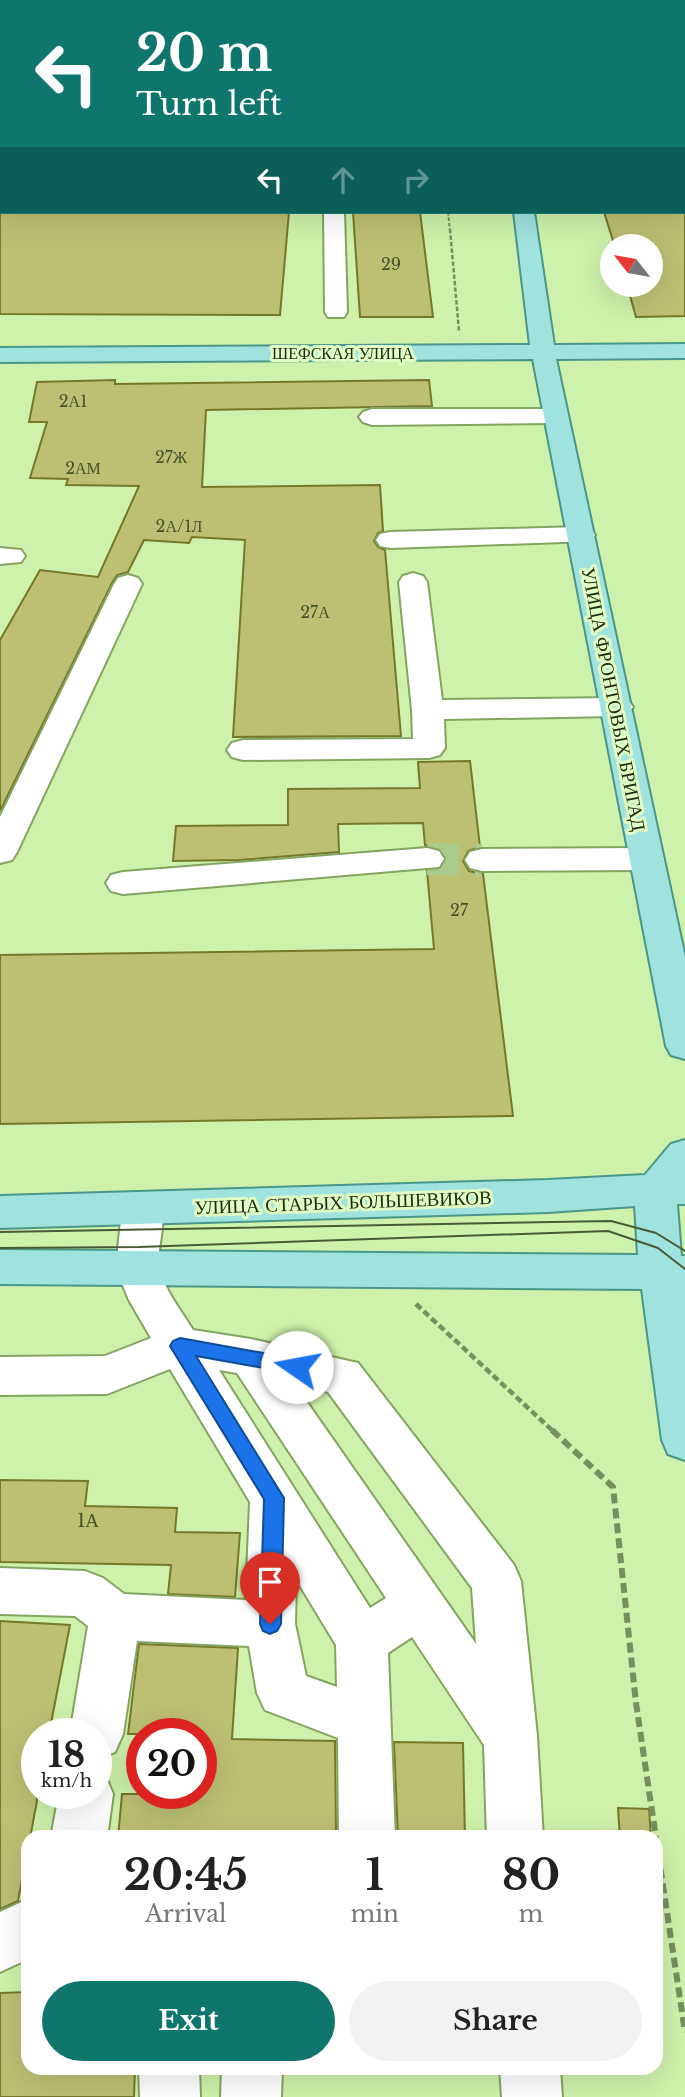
<!DOCTYPE html>
<meta charset="utf-8">
<style>
:root{--surface:#fff;--page:#f2f2f2;--text:#222;--muted:#767676;--accent:#0f766e}
body{margin:0;font-family:"Libre Baskerville",serif;background:var(--page);color:var(--text);height:100vh;display:flex;flex-direction:column;font-size:26px;white-space:nowrap}
*{box-sizing:border-box;margin:0}
p{font-size:23px;color:var(--muted)}
.icon{flex:none;width:38px;height:38px;fill:none;stroke:currentColor;stroke-width:2;stroke-linecap:round;stroke-linejoin:round}
.map{position:relative;flex:1;overflow:hidden}
.drawer{position:absolute;left:21px;top:1830px;width:642px;height:245px;display:flex;flex-direction:column;background:var(--surface);border-radius:21px;box-shadow:0 7px 28px #0002}
.drawer>*{flex:none}
.hud{position:absolute;left:0px;top:0px;width:686px;height:214px;box-shadow:0 7px 28px #0002;background:#0f766e;color:#fff;overflow:hidden}
.needle{width:46px;rotate:301deg}
.tools{position:absolute;left:600px;top:234px;display:grid;gap:14px}
.tools a{display:grid;place-items:center;width:63px;height:63px;border-radius:50%;background:var(--surface);box-shadow:0 7px 28px #0002;font-size:35px}
.speed{position:absolute;left:21px;top:1718px;display:flex;gap:14px;font-size:35px;font-weight:700;text-align:center}
.speed>*{display:grid;place-content:center;width:91px;height:91px;border-radius:50%;background:var(--surface);box-shadow:0 7px 28px #0002;line-height:1}
.speed small{font-size:18px;font-weight:400}
.speed .limit{border:10px solid #d22;background:#fff;color:#111}
.pin{position:absolute;display:grid;place-items:center;width:60px;height:60px;color:#fff;margin:-72px -30px;border-radius:50% 50% 50% 0;rotate:-45deg;box-shadow:0 0 7px #0007}
.pin .icon{rotate:45deg}
.me{position:absolute;width:77px;margin:-38px;rotate:282deg;stroke-linejoin:round;filter:drop-shadow(0 0 5px #0008)}
.turn{display:flex;align-items:center;gap:24px;height:147px;padding:0 21px;font-size:32px}
.turn .icon{width:91px;height:91px;stroke-width:2.5}
.turn b{display:block;font-size:49px;line-height:60px}
.lanes{display:flex;align-items:center;height:66px;padding:0 21px;background:#0003;justify-content:center;gap:35px;direction:ltr}
.lanes .off{opacity:.35}
.eta{display:flex;justify-content:space-evenly;align-items:center;height:119px;text-align:center}
.eta b{font-size:42px;font-weight:800;line-height:49px}
.button{display:flex;gap:14px;margin-top:auto;padding:14px 21px}
.button a{flex:1;height:80px;border-radius:42px;background:var(--accent);color:#fff;font-size:28px;font-weight:800;line-height:80px;text-align:center}
.button a+a{background:var(--page);color:var(--text)}
.map>svg:first-child{display:block}
</style>
<div class="map">
<svg width="685" height="2097" viewBox="0 0 685 2097">
<rect width="100%" height="100%" fill="#cef2ab"/>
<path fill="#bdc073" stroke="#767729" stroke-width="2" d="M 0,212 L 289,212 L 280,315 L 0,314 Z
M 353,212 L 420,212 L 433,317 L 360,317 Z
M 604,212 L 685,212 L 685,316 L 636,317 L 627,285 L 651,285 L 651,247 L 615,247 Z
M 115,380 L 115,384 L 429,380 L 432,406 L 206,410 L 202,487 L 380,485 L 383,531 L 378,533 L 374,541 L 378,547 L 385,550 L 401,736 L 233,737 L 245,540 L 192,537 L 189,543 L 144,540 L 128,572 L 117,575 L 112,583 L 0,811 L 0,640 L 40,570 L 98,577 L 139,486 L 66,485 L 68,479 L 30,478 L 47,422 L 29,422 L 37,382 Z
M 470,761 L 480,847 L 468,851 L 463,861 L 469,871 L 483,874 L 513,1116 L 0,1124 L 0,955 L 434,949 L 427,871 L 441,868 L 446,858 L 440,848 L 425,845 L 423,823 L 338,824 L 339,852 L 239,860 L 173,861 L 176,826 L 288,825 L 288,789 L 420,788 L 418,762 Z
M 0,1480 L 88,1481 L 85,1506 L 177,1508 L 175,1532 L 240,1533 L 235,1597 L 168,1594 L 171,1565 L 0,1562 Z
M 0,1621 L 70,1625 L 49,1734 L 37,1734 L 37,1801 L 18,1901 L 0,1909 Z
M 139,1644 L 238,1648 L 232,1739 L 335,1741 L 336,1838 L 118,1838 L 122,1794 L 201,1794 L 201,1734 L 128,1734 Z
M 394,1742 L 463,1743 L 465,1838 L 398,1838 Z
M 618,1808 L 649,1809 L 651,1838 L 620,1838 Z
M 28,1992 L 28,2068 L 135,2068 L 134,2097 L 0,2097 L 0,1993 Z"/>
<g fill="none" stroke-linecap="round" stroke-linejoin="round">
<path stroke="#abcb8c" stroke-width="32" stroke-dasharray="32 16" stroke-linecap="butt" d="M 427,859 L 482,860"/>
<defs>
<path id="minor" d="M 321,0 L 337,0 L 337,2 L 321,2 Z
M 684,13 L 685,13 L 685,23 L 684,23 Z
M 324,212 L 344,212 L 347,312 L 344,317 L 328,317 L 325,312 Z
M 372,409 L 556,409 L 565,411 L 568,416 L 565,421 L 556,423 L 372,425 L 363,422 L 359,417 L 363,412 Z
M 581,527 L 591,529 L 595,535 L 591,541 L 390,548 L 380,546 L 376,540 L 380,534 L 390,532 Z
M 0,548 L 21,550 L 25,556 L 21,562 L 0,564 Z
M 413,573 L 423,576 L 427,582 L 442,700 L 617,698 L 628,700 L 633,707 L 628,714 L 617,716 L 444,719 L 445,748 L 440,755 L 429,758 L 243,760 L 232,757 L 227,750 L 232,743 L 243,740 L 413,739 L 412,710 L 399,582 L 403,576 Z
M 128,575 L 138,578 L 142,584 L 17,852 L 12,860 L 0,863 L 0,817 L 114,584 L 118,578 Z
M 427,848 L 439,851 L 444,859 L 439,867 L 123,894 L 111,891 L 106,883 L 111,875 L 123,872 Z
M 647,848 L 659,851 L 664,859 L 659,867 L 647,870 L 482,871 L 470,868 L 465,860 L 470,852 L 482,849 Z
M 143,1194 L 158,1199 C 170,1222 154,1247 160,1271 C 166,1292 182,1312 193,1330 L 251,1339 L 358,1363 L 514,1565 L 521,1581 L 537,1736 L 543,1838 L 487,1838 L 484,1745 L 412,1637 L 388,1653 L 395,1838 L 339,1838 L 338,1738 L 265,1710 L 257,1693 L 249,1646 L 137,1641 L 123,1734 L 115,1752 L 96,1759 L 96,1734 L 70,1734 L 88,1626 L 75,1616 L 0,1614 L 0,1568 L 85,1571 L 103,1578 L 124,1594 L 246,1600 L 250,1502 L 170,1369 L 107,1394 L 0,1395 L 0,1357 L 105,1356 L 151,1338 L 129,1300 L 116,1269 L 122,1210 L 128,1199 ZM 219,1370 L 237,1373 L 386,1598 L 370,1608 ZM 295,1385 L 328,1392 L 472,1588 L 476,1644 ZM 296,1579 L 336,1645 L 337,1687 L 306,1676 L 295,1624 Z
M 96,1771 L 105,1775 L 113,1794 L 107,1838 L 51,1838 L 59,1794 L 96,1794 Z
M 28,1899 L 28,1959 L 0,1972 L 0,1912 Z
M 139,2068 L 199,2068 L 200,2097 L 140,2097 Z
M 222,2068 L 282,2068 L 281,2097 L 221,2097 Z
M 500,2068 L 560,2068 L 562,2097 L 502,2097 Z"/>
<path id="major" d="M 465,0 L 481,0 L 481,2 L 465,2 Z
M 514,212 L 534,212 L 554,345 L 685,344 L 685,358 L 556,359 L 685,957 L 685,1059 L 671,1055 L 666,1046 L 533,359 L 0,362 L 0,348 L 530,345 Z
M 685,1140 L 685,1204 L 677,1204 L 681,1256 L 685,1256 L 685,1460 L 668,1454 L 662,1440 L 642,1289 L 0,1284 L 0,1250 L 638,1255 L 635,1206 L 548,1212 L 0,1228 L 0,1196 L 548,1180 L 645,1175 L 671,1144 Z"/>
</defs>
<use href="#minor" stroke="#84a461" stroke-width="4"/>
<use href="#major" stroke="#4a9688" stroke-width="4"/>
<path stroke="#778f5e" stroke-width="2" stroke-dasharray="3.5 2" stroke-linecap="butt" d="M 448,212 L 450,231"/>
<path stroke="#778f5e" stroke-width="2.5" stroke-dasharray="4.5 2" stroke-linecap="butt" d="M 450,229 L 459,331"/>
<path stroke="#778f5e" stroke-width="4.5" stroke-dasharray="7 3.5" stroke-linecap="butt" d="M 416,1304 L 554,1432"/>
<path stroke="#778f5e" stroke-width="6" stroke-dasharray="10 5" stroke-linecap="butt" d="M 552,1430 L 613,1487 L 636,1703 L 656,1838
M 656,1839 L 685,2032"/>
<use href="#minor" fill="#fff" fill-rule="evenodd"/>
<use href="#major" fill="#a0e2de" fill-rule="evenodd"/>
<path stroke="#485a35" stroke-width="2" d="M 0,1232 L 611,1221 L 656,1233 L 685,1251
M 0,1248 L 139,1247 L 608,1231 L 658,1248 L 685,1269"/>
</g>
<path fill="#1a73e8" stroke="#114b97" stroke-width="2" d="M 180,1338 L 297,1359 L 303,1361 L 306,1367 L 303,1372 L 297,1374 L 196,1356 L 284,1498 L 281,1624 L 277,1631 L 270,1634 L 263,1631 L 260,1624 L 264,1499 L 173,1351 L 170,1346 L 173,1341 Z"/>
<g text-anchor="middle" stroke-width="6" stroke-linejoin="round" paint-order="stroke">
<g font-size="16" fill="#47522a">
<text x="391" y="270">29</text>
<text x="73" y="407">2А1</text>
<text x="171" y="463">27Ж</text>
<text x="83" y="474">2АМ</text>
<text x="179" y="532">2А/1Л</text>
<text x="315" y="618">27А</text>
<text x="459" y="916">27</text>
</g>
<g font-size="16" fill="#202d12" stroke="#e0fdc4">
<text x="343" y="359">ШЕФСКАЯ УЛИЦА</text>
</g>
<g font-size="19" fill="#202d12" stroke="#e0fdc4">
<text transform="translate(614 699) rotate(79)" y="7">УЛИЦА ФРОНТОВЫХ БРИГАД</text>
<text transform="translate(343 1202) rotate(-2)" y="7">УЛИЦА СТАРЫХ БОЛЬШЕВИКОВ</text>
</g>
<g font-size="19" fill="#47522a">
<text x="88" y="1527">1А</text>
</g>
</g>
</svg>
<div class="tools">
<a><svg class="needle" viewBox="-14 -14 28 28"><path d="M0-13l5 13h-10z" fill="#e53935"/><path d="M0 13l5-13h-10z" fill="#767676"/></svg></a>
</div>
<div class="speed"><div>18<small>km/h</small></div><div class="limit">20</div></div>
<div class="pin" style="left:270px;top:1624px;background:#d93025"><svg class="icon" aria-label="arrive" viewBox="0 0 24 24"><path d="M6 21V4h12l-3 4 3 4H6"/></svg></div>
<svg class="me" style="left:297px;top:1367px" viewBox="-20 -20 40 40"><circle r="19" fill="#fff"/><path d="M0-13L10 11 0 6-10 11z" fill="#1a73e8"/></svg>
<div class="hud">
<div class="turn"><svg class="icon" aria-label="left" viewBox="0 0 24 24"><path d="M17 20v-9H6M10 6l-5 5 5 5"/></svg><div><b>20 m</b>Turn left</div></div>
<div class="lanes"><svg class="icon" aria-label="left" viewBox="0 0 24 24"><path d="M17 20v-9H6M10 6l-5 5 5 5"/></svg><svg class="icon off" aria-label="ahead" viewBox="0 0 24 24"><path d="M12 20V5M6 11l6-6 6 6"/></svg><svg class="icon off" aria-label="right" viewBox="0 0 24 24"><path d="M7 20v-9h11M14 6l5 5-5 5"/></svg></div>
</div>
<section class="drawer">
<div class="eta">
<div><b>20:45</b><p>Arrival</p></div>
<div><b>1</b><p>min</p></div>
<div><b>80</b><p>m</p></div>
</div>
<div class="button"><a>Exit</a><a>Share</a></div>
</section>
</div>
